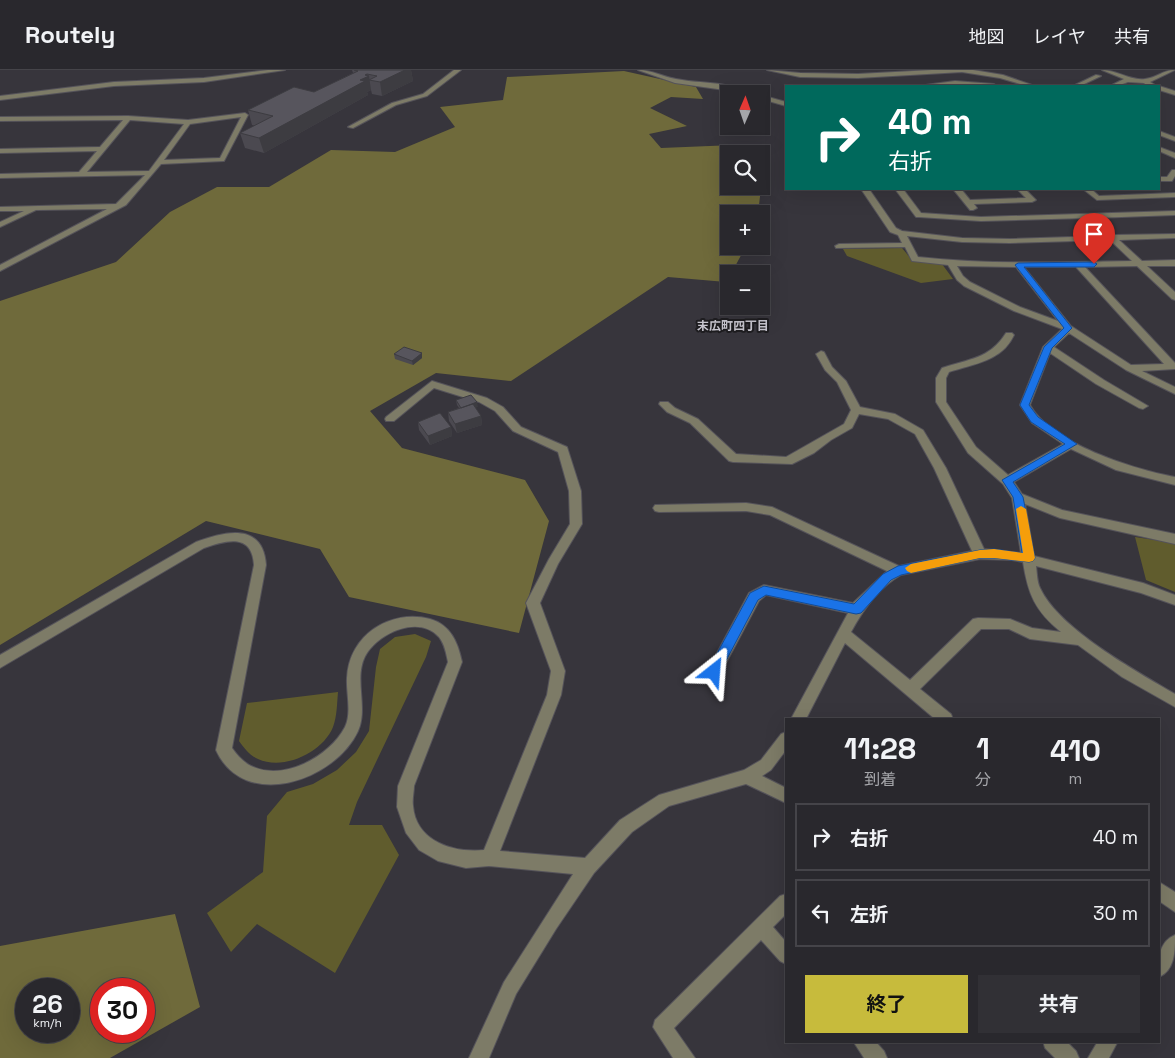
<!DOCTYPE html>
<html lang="ja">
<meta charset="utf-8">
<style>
:root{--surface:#29282d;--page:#313035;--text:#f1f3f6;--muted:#a5a6aa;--line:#454449;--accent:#c7bb3c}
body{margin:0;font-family:"Space Grotesk","Noto Sans JP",sans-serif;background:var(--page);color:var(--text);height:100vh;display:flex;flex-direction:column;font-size:19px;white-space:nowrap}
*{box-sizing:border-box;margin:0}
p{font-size:16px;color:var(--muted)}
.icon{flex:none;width:28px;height:28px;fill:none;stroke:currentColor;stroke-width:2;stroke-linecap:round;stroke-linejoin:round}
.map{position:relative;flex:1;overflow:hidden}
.panel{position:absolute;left:785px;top:648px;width:375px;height:325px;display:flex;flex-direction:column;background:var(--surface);border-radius:0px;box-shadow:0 5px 20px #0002,0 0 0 1px var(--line)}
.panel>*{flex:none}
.top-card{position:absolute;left:785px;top:15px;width:375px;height:105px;border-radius:0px;box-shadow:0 5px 20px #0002,0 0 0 1px var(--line);background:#00695c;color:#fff;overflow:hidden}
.needle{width:32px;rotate:2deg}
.controls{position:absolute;left:720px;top:15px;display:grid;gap:10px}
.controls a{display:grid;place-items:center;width:50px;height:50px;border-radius:0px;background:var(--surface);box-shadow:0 5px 20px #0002,0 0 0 1px var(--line);font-size:25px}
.speed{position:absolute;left:15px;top:908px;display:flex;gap:10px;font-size:25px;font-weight:700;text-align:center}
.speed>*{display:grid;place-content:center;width:65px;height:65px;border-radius:50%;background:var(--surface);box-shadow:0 5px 20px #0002,0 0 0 1px var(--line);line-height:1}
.speed small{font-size:12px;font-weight:400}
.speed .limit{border:8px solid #d22;background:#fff;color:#111}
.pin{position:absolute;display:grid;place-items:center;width:42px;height:42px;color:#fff;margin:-51px -21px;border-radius:50% 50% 50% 0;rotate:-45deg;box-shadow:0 0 5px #0007}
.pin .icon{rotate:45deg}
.me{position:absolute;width:55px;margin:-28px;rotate:28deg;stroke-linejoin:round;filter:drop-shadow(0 0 4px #0008)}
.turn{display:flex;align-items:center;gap:18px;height:105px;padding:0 20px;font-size:22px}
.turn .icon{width:65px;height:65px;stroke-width:2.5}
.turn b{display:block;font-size:35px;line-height:42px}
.eta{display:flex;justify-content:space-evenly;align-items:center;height:85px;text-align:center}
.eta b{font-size:30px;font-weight:700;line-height:35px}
.primary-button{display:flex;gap:10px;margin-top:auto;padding:10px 20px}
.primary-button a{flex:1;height:58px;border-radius:0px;background:var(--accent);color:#111;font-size:20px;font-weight:700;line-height:58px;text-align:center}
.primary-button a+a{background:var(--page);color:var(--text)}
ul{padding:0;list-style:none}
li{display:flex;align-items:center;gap:15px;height:68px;margin:0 10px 8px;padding:0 10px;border:2px solid var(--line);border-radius:0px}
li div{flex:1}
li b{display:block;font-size:19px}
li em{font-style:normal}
header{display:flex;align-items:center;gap:30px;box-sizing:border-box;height:70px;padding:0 25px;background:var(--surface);border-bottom:1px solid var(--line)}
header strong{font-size:24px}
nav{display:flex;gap:28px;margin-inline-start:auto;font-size:18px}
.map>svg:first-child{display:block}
</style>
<header>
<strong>Routely</strong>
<nav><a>地図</a><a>レイヤ</a><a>共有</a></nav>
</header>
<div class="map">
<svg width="1175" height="988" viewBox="0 0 1175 988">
<rect width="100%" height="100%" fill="#37353c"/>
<path fill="#605c2d" d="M 902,178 L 912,190 L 942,194 L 953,209 L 921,213 L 847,186 L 843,179 Z
M 1135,467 L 1175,473 L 1175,522 L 1146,510 Z
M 415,564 L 431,571 L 426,587 L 357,732 L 349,755 L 382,755 L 399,785 L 335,903 L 257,854 L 231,882 L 207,843 L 263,802 L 267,746 L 287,722 L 313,714 L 337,700 L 356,682 L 369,661 L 376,597 L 380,579 L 395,567 Z
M 338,622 C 337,633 337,647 333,657 C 323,682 284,701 258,689 C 249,685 245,679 239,671 L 247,633 Z"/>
<path fill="#6f6a3b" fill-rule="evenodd" d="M 624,1 L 696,17 L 703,29 L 671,27 L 650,38 L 687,56 L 649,64 L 661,78 L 734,75 L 744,84 L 729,84 L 729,116 L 761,116 L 761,99 L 763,100 L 758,144 L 729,144 L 729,176 L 746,176 L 731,204 L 729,204 L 726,212 L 668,207 L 511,311 L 436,303 L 370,341 L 402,378 L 525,410 L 549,451 L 519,563 L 349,527 L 320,479 L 206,451 L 0,575 L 0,231 L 116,192 L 170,142 L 217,117 L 269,117 L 331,80 L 395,82 L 455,57 L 440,37 L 503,30 L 507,7 Z
M 175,844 L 200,937 L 110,988 L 0,988 L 0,876 ZM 26,919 L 69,919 L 69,961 L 26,961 ZM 101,919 L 144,919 L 144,961 L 101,961 Z"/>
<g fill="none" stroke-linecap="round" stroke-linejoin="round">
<defs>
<path id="minor" d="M 268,0 L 285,0 L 204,12 L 114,16 L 0,30 L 0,26 L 114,12 L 204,8 Z
M 454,0 L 461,0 L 427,26 L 396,35 L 353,58 L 348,57 L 392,33 L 423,24 Z
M 638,0 C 652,0 663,7 676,9 C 701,14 730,11 753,24 L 675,13 Z
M 767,0 L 800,3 L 858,4 L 932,0 L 973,0 L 1003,5 L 1035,16 L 1027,16 L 1000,8 L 962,2 L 858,8 L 800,7 Z
M 1102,0 C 1117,0 1130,11 1145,9 C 1156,8 1163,0 1175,0 L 1150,12 L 1157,16 L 1147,16 L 1144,13 L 1128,12 L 1117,16 L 1110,16 L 1124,9 Z
M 1096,5 L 1101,6 L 1080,16 L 1073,16 Z
M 955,11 L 994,14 L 997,16 L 918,16 Z
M 1159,16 L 1175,21 L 1175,25 L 1159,20 Z
M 761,25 L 786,32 L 786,36 L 761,29 Z
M 245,43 L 248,45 L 224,91 L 161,94 L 126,135 L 0,201 L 0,195 L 107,139 L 36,140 L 0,157 L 0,152 L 24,141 L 0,141 L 0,137 L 116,134 L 145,105 L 0,108 L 0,104 L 79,102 L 97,81 L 0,83 L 0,79 L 100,77 L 123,50 L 0,51 L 0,47 L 128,46 L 188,50 ZM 241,47 L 220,88 L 164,90 L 190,54 ZM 130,50 L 184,54 L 149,101 L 87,102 Z
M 1159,61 L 1175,67 L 1175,71 L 1159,65 Z
M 1159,77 L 1175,83 L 1175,88 L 1159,81 Z
M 1172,100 L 1175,100 L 1175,106 L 1172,111 L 1159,111 L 1159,107 L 1167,107 Z
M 861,119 L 869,119 L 896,158 L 902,161 L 962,168 L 1010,169 L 1105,166 L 1087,148 L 981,151 L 919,147 L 916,147 L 895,119 L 903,119 L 921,143 L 981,147 L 1175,141 L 1175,145 L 1095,148 L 1114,165 L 1175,164 L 1175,168 L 1119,170 L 1142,191 L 1175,190 L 1175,196 L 1147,196 L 1175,222 L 1175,230 L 1172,229 L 1137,196 L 1085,197 L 1175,293 L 1175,299 L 1142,301 L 1175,317 L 1175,324 L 1126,300 L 1069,263 L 1054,277 L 1104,310 L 1148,336 L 1143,339 L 1139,338 L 1096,314 L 1050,283 L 1030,335 C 1052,374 1133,399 1175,407 L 1175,415 L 1116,400 L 1071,379 L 1014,412 L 1022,424 L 1062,440 L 1175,464 L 1175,474 L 1060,448 L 1025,434 L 1034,486 L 1143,513 L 1175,525 L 1175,535 L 1141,523 L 1036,496 C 1037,503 1037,512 1040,518 C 1059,559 1136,601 1175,624 L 1175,637 L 1122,607 L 1078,575 L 1030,569 L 1009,559 L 981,559 L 920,619 L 951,644 L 953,649 L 935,649 L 845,573 L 806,649 L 791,649 L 848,543 L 766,525 L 759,531 L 719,606 L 714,608 L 709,606 L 707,602 L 709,598 L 749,523 L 764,515 L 853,533 L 887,501 L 770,445 L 746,441 L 659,442 L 655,441 L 653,438 L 655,435 L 746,433 L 772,437 L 899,496 L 972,481 L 934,398 L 915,364 L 888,349 L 859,344 L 852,358 L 831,370 L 814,383 L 792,394 L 733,392 L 729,391 L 690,353 L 667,342 L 659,334 L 660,332 L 668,332 L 675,338 L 698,349 L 736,384 L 786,387 L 844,354 L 851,340 L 837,312 L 825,300 L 816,284 L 821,281 L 824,282 L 832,297 L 846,311 L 860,337 L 895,344 L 923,360 L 946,398 L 984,479 L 1021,483 L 1012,428 L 1003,414 L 968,383 L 936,332 L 936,308 L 942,298 C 968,289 990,289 1006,263 L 1012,263 L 1014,265 C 1002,291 974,294 949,302 L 946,308 L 946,332 L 976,377 L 1008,405 L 1063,374 L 1032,353 L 1020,335 L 1043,277 L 1062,259 L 1014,241 L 964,216 L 957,210 L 948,195 L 912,191 L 905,177 L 836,178 L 835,176 L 839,174 L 902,173 L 898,165 L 890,162 ZM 907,166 L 962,172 L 1010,173 L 1110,170 L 1132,191 C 1061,192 989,195 918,187 ZM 957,196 L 1016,197 L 1058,251 L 1020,237 L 970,212 L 963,206 ZM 1024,197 L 1076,197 L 1164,294 L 1131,295 L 1071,256 ZM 980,489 L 1012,490 L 1023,492 C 1028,524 1035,541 1061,562 L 1032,558 L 1010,549 L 978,548 L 973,549 L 910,610 L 851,562 C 863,540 878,518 901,505 Z
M 953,119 L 961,119 L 970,130 L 1026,128 L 1017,119 L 1025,119 L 1036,130 L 1032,132 L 974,134 L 977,138 L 973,140 L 970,140 Z
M 1083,119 L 1091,119 L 1099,126 L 1175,123 L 1175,127 L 1097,130 Z
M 432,311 L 487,328 L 503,337 L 521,357 L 567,377 L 581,421 L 582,454 L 558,494 L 540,533 L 565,601 L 561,625 L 500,781 L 585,788 L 620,750 L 659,725 L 744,700 L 761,690 L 781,664 L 786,662 L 786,680 L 771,700 L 762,706 L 786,718 L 786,733 L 746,714 L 669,736 L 632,762 L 594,803 L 556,859 L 516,924 L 489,988 L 469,988 L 504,912 L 573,804 L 489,796 L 466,798 L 438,791 L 419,780 L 406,763 L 397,737 L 398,716 L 448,592 C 446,583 445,575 439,567 C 419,545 381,562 367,583 C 352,606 369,637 358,661 C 335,711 244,742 216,680 L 254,495 C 252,463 227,470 204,478 L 0,598 L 0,585 L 196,472 C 225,461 263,452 266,495 L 232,678 C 237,685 243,692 251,696 C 284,712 330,686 345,657 C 352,643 346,622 347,608 C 349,565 390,539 430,549 C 451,555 458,573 462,592 L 414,716 C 414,722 412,729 413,736 C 416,772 454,783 484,780 L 547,625 L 551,601 L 526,533 L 549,489 L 570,454 L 569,421 L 558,382 L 513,361 L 495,341 L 479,332 L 434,318 L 394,351 L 386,351 L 385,349 L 386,347 Z
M 1159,812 L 1175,822 L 1175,842 L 1159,831 Z
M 786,824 L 786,844 L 773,857 L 786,872 L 786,894 L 780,891 L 761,870 L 674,958 L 695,988 L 673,988 L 653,957 L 655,950 L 780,826 Z
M 1175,865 C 1175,881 1175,900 1159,907 C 1158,891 1158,872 1175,865 Z
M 853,971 L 875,971 L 884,981 L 887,988 L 864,988 Z
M 1043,971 L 1066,971 L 1076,981 L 1079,988 L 1055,988 L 1045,978 Z
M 1098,971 L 1118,971 L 1109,988 L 1088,988 Z"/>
</defs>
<use href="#minor" stroke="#55535a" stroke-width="2"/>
<use href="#minor" fill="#7d7b67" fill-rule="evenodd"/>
</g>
<path fill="#4b4950" d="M 352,0 L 411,0 L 413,11 L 382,26 L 372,24 L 371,20 L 367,22 L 368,25 L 264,83 L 245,78 L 240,63 L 255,56 L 252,55 L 248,40 L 314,22 L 353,3 Z
M 422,283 L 422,288 L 413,295 L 395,289 L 394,284 Z
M 456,330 L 478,337 L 475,337 L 481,346 L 482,355 L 457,363 L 449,351 L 448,342 L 459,338 L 457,335 Z
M 418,352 L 451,357 L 452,366 L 430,375 L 419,360 Z"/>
<path fill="#3d3c41" d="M 405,0 L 411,0 L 413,11 L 382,26 L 380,12 Z
M 367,4 L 368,6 L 369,6 L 371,20 L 367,22 L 368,25 L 264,83 L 259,68 Z
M 422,283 L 422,288 L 413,295 L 412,291 Z
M 477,332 L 478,337 L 462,342 L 461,338 Z
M 481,346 L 482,355 L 457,363 L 455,354 Z
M 451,357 L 452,366 L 430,375 L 428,366 Z"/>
<path fill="#57555d" stroke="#3d3c41" d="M 354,0 L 405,0 L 380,12 L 369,10 L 377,6 L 367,4 L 365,5 L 369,6 L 360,10 L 365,11 L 259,68 L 240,63 L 273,46 L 248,40 L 294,17 L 314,22 L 358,1 Z
M 404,277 L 422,283 L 412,291 L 394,284 Z
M 471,325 L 477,332 L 461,338 L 456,330 Z
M 473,334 L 481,346 L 455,354 L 448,342 Z
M 440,343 L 451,357 L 428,366 L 418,352 Z"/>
<path fill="#1a73e8" stroke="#114b97" d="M 1018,193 L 1094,192 L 1097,194 L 1094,197 L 1024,197 L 1072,258 L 1052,278 L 1029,335 L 1038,347 L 1077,374 L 1013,412 L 1023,427 L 1035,488 L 1033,491 L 1029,492 L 994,488 L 980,488 L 901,505 L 891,510 L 861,543 L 856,544 L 766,525 L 758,530 L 718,606 L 714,608 L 709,606 L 707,602 L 709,598 L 750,523 L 764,516 L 854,534 L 883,504 L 898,496 L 980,480 L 994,479 L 1022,483 L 1013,427 L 1002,410 L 1065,374 L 1031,352 L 1020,335 L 1044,277 L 1064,258 L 1015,195 Z"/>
<path fill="#f59e0b" d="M 1021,436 L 1026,439 L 1035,488 L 1033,491 L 1029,492 L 994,488 L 980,488 L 911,503 L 907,501 L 905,498 L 911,494 L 980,480 L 994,479 L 1023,483 L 1016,439 Z"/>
<g text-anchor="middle" stroke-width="4" stroke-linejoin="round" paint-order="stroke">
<g font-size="12" font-weight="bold" fill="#c8c6cf" stroke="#1e1d20">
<text x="733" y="260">末広町四丁目</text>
</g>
</g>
</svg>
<div class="controls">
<a><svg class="needle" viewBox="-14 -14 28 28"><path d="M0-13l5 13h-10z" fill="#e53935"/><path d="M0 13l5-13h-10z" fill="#a5a6aa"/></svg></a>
<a><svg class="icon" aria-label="search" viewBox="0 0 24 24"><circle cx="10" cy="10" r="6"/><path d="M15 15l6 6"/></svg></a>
<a>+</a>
<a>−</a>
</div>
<div class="speed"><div>26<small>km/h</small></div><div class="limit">30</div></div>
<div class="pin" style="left:1094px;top:194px;background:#d93025"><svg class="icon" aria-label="arrive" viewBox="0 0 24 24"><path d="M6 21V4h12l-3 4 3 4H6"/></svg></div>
<svg class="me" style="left:714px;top:602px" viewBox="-20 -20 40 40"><path d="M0-17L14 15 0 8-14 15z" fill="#1a73e8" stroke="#fff" stroke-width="4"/></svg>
<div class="top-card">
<div class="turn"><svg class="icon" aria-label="right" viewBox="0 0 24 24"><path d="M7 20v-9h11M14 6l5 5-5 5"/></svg><div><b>40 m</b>右折</div></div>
</div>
<section class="panel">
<div class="eta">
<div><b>11:28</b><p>到着</p></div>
<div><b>1</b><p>分</p></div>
<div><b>410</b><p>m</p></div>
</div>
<ul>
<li><svg class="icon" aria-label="right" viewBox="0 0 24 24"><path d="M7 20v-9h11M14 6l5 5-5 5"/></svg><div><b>右折</b></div><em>40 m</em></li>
<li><svg class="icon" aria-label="left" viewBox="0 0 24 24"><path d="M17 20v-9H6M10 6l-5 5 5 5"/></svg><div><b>左折</b></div><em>30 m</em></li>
</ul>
<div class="primary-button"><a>終了</a><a>共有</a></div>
</section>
</div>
